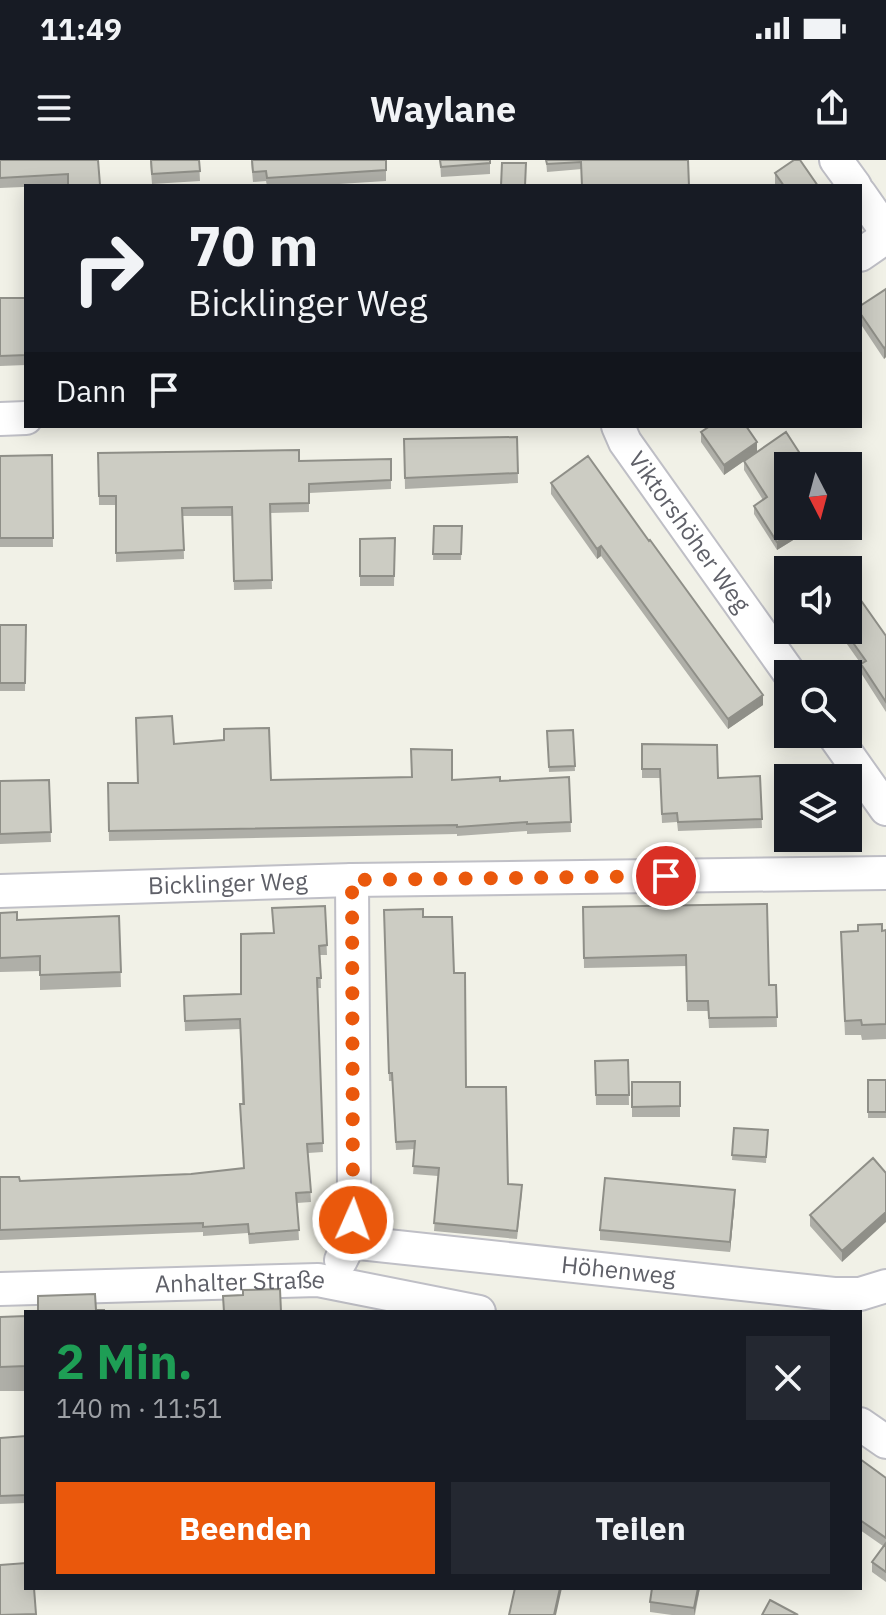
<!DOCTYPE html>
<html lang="de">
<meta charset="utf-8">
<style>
:root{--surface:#171b24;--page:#242831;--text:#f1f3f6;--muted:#9ea1a6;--accent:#ea580c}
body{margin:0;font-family:"IBM Plex Sans",sans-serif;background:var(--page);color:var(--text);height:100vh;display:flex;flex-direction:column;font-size:30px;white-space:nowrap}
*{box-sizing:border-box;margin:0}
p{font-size:26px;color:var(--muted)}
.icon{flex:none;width:44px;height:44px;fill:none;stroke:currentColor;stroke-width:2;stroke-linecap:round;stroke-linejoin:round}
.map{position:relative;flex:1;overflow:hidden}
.side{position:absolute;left:24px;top:1150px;width:838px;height:280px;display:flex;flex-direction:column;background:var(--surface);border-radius:0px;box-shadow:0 4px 20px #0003}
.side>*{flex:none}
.hud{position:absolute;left:24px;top:24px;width:838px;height:244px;border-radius:0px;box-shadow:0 4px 20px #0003;background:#171b24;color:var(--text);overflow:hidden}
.needle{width:52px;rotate:174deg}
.tools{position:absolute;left:774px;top:292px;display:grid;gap:16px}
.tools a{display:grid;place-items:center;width:88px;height:88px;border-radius:0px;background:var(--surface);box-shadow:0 4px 20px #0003;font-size:40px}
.pin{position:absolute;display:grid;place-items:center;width:68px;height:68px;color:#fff;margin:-34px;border:4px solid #fff;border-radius:50%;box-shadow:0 2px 8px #0007}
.me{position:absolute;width:88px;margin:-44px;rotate:2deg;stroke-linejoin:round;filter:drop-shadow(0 0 6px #0008)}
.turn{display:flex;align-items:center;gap:28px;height:168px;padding:0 32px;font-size:36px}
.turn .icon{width:104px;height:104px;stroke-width:2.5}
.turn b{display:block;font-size:56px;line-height:68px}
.then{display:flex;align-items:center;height:76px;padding:0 32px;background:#0003;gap:16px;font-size:30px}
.round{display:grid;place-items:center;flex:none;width:84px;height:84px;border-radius:0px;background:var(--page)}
.headline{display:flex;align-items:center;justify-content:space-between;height:136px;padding:0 32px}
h1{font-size:48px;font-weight:800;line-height:60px;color:#1e9e55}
.cta{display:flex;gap:16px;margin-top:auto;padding:16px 32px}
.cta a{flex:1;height:92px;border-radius:0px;background:var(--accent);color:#fff;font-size:32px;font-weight:800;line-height:92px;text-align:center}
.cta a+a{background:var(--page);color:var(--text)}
.status{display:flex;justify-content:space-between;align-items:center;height:56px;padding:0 40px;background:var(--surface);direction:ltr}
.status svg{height:22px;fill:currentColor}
header{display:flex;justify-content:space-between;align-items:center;height:104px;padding:0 32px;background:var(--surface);font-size:36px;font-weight:800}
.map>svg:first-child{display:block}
</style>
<div class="status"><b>11:49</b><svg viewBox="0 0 49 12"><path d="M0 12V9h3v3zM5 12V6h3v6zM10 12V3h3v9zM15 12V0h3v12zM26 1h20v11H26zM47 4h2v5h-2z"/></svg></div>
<header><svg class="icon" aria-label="menu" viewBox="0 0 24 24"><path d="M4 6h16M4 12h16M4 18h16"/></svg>Waylane<svg class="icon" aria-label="share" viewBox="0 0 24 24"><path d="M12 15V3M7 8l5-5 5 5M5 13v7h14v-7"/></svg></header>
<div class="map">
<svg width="886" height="1455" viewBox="0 0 886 1455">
<rect width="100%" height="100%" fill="#f1f1e7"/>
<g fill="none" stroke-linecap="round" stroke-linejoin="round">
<defs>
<g id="street">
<path d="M 836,0 L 855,26"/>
<path d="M 860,34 L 886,71"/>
<path d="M 860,95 L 886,77"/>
<path d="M 0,259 L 26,258"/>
<path id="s1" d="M 618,266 L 625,282 L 790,514"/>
<path d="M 833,574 L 886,649"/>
<path id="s2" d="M 0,731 L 352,720 L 886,713"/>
<path id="s3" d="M 350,1082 L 834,1134 L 860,1134 L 886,1126"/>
<path d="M 341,1100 L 350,1082 L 354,1035 L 352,720"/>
<path id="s4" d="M 0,1129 L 318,1120 L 479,1152"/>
<path d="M 860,1264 L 886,1282"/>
</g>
</defs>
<use href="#street" stroke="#bfbfc6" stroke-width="36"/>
<use href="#street" stroke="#fff" stroke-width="32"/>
</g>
<path fill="#afafa8" d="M 0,0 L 98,0 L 100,26 L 68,26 L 68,25 L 0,28 Z
M 150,0 L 199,0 L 200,21 L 152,24 Z
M 251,0 L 386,0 L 386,21 L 308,26 L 267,26 L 266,21 L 253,22 Z
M 440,0 L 490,0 L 490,14 L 441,17 Z
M 546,0 L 688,0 L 547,12 Z
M 775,13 L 818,26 L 777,26 L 775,24 Z
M 886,129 L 886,197 L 884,199 L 860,163 L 860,146 Z
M 0,138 L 26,138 L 26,205 L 0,206 Z
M 701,272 L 757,292 L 724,315 L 701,282 Z
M 517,277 L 518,323 L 405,329 L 404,279 Z
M 98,293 L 299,301 L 391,299 L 391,329 L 309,333 L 309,352 L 270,353 L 272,429 L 234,430 L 232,356 L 183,356 L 184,399 L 116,402 L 116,345 L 99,345 Z
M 52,295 L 53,387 L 0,387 L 0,296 Z
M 744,301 L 788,306 L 788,366 L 816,366 L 777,390 L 754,354 L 754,346 L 763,340 L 744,310 Z
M 551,323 L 763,545 L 728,569 L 601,396 L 597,399 L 551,334 Z
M 434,366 L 462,366 L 461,400 L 433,400 Z
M 395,378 L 394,426 L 360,426 L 360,379 Z
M 0,465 L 26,465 L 25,531 L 0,531 Z
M 837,470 L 848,470 L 886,476 L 886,552 L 861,513 L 861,504 Z
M 573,570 L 575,611 L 549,612 L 547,571 Z
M 174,584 L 271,620 L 452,620 L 500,621 L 569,617 L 571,672 L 527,674 L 527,671 L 457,676 L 457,674 L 109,681 L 108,623 L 138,623 Z
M 642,584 L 718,618 L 760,616 L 762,668 L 678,671 L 677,662 L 662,663 L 660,618 L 642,618 Z
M 49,620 L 51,682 L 0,684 L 0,621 Z
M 325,746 L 327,795 L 320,795 L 321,828 L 317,828 L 323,992 L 308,993 L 311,1042 L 297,1043 L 299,1080 L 249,1084 L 248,1073 L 203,1076 L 203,1072 L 0,1080 L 0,1017 L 20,1021 L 191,1014 L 244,1008 L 240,869 L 185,871 L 184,836 L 241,834 L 273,773 Z
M 583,747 L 769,825 L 776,825 L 777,867 L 709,868 L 708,851 L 687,851 L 686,806 L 584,808 Z
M 384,750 L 423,757 L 454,813 L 466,927 L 508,1024 L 522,1033 L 517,1079 L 434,1071 L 438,1016 L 413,1014 L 415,989 L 396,990 L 392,921 L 389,921 Z
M 0,753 L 17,760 L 119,756 L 121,827 L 40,830 L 40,811 L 0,812 Z
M 886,770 L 886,879 L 862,880 L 861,875 L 845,875 L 841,787 L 882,771 Z
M 628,900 L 629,945 L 596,945 L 595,901 Z
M 868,920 L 886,920 L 886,958 L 868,958 Z
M 632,922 L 680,922 L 680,957 L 632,957 Z
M 734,968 L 768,970 L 766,1003 L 732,1000 Z
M 873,998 L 842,1102 L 810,1066 L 810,1055 Z
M 735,1040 L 730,1092 L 600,1080 L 600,1070 Z
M 26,1156 L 26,1231 L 0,1231 L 0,1157 Z
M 26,1276 L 26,1343 L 0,1344 L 0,1278 Z
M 860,1299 L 886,1318 L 886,1422 L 872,1412 L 872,1402 L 883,1386 L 860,1370 Z
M 644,1428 L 700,1428 L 695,1455 L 672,1455 L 650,1452 L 650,1442 L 652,1429 Z"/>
<path fill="#8f8f88" d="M 886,187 L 886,197 L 884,199 L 884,188 Z
M 757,282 L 757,292 L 724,315 L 724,305 Z
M 802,366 L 816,366 L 777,390 L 777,382 Z
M 601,386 L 601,396 L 597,399 L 597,389 Z
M 763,535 L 763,545 L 728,569 L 728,559 Z
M 735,1030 L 735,1040 L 730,1092 L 730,1082 Z
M 886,1052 L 886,1062 L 842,1102 L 842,1091 Z
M 560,1428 L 562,1428 L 556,1455 L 554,1455 Z
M 698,1428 L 700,1428 L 694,1455 L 694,1448 Z"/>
<path fill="#ccccc3" stroke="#8f8f88" stroke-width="2" d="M 0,0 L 98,0 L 100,25 L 68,26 L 68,14 L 0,18 Z
M 151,0 L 199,0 L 200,11 L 152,14 Z
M 252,0 L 386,0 L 386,10 L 267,18 L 266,11 L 253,12 Z
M 440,0 L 490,0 L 490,3 L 441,7 Z
M 546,0 L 688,0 L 689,26 L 582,26 L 581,2 L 547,4 Z
M 794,0 L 800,0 L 818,26 L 784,26 L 775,13 Z
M 502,3 L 526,3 L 525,26 L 501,26 Z
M 886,129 L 886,187 L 884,188 L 860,153 L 860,146 Z
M 0,138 L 26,138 L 26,195 L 0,196 Z
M 710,266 L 746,266 L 757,282 L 724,305 L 701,272 Z
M 786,272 L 808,306 L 788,306 L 788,366 L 802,366 L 777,382 L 754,346 L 767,337 L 744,301 Z
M 517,277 L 518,313 L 405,318 L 404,279 Z
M 299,290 L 299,301 L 391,299 L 391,320 L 309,324 L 309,343 L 270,344 L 272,420 L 234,421 L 232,347 L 182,348 L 184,390 L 116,393 L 116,336 L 99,336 L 98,293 Z
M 52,295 L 53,378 L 0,378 L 0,296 Z
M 588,296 L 649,381 L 650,380 L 763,535 L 728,559 L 601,386 L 597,389 L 551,323 Z
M 434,366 L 462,366 L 461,394 L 433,394 Z
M 395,378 L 394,416 L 360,416 L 360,379 Z
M 848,422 L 886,476 L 886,542 L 861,504 L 866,501 L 844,470 L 848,470 Z
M 0,465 L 26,465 L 25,523 L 0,523 Z
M 172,556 L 174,584 L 224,580 L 224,569 L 269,568 L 271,620 L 412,617 L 411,589 L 452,590 L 452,620 L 500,617 L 500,621 L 569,617 L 571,662 L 527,664 L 527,662 L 457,667 L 457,665 L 109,671 L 108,623 L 138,623 L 136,558 Z
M 573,570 L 575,606 L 549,607 L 547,571 Z
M 642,584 L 717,585 L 718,618 L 760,616 L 762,659 L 678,662 L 677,653 L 662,654 L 660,609 L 642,609 Z
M 49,620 L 51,672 L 0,674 L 0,621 Z
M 767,744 L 769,825 L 776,825 L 777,857 L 709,858 L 708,841 L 687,841 L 686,795 L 584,798 L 583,747 Z
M 325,746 L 327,785 L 319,786 L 321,818 L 317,818 L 323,983 L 307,984 L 311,1032 L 296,1033 L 299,1070 L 249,1074 L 248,1064 L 203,1067 L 203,1063 L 0,1070 L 0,1017 L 19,1017 L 20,1021 L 191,1014 L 244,1008 L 240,944 L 244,944 L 240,859 L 185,861 L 184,836 L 241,834 L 241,774 L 274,773 L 272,748 Z
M 423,749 L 423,757 L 452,757 L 454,813 L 465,813 L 466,927 L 506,927 L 508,1024 L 522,1025 L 517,1071 L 434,1063 L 439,1008 L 413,1006 L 415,981 L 396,982 L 392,913 L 389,913 L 384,750 Z
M 17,752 L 17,760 L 119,756 L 121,812 L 40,815 L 40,796 L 0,798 L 0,753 Z
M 882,764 L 882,771 L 886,770 L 886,864 L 862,865 L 861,860 L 845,861 L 841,772 L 858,771 L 858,765 Z
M 628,900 L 629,935 L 596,935 L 595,901 Z
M 868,920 L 886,920 L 886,952 L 868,952 Z
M 632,922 L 680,922 L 680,946 L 632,947 Z
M 734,968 L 768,970 L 766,997 L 732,995 Z
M 873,998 L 886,1013 L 886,1052 L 842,1091 L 810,1055 Z
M 605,1018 L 735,1030 L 730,1082 L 600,1070 Z
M 280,1129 L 281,1152 L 224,1152 L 223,1136 L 243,1135 L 243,1130 Z
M 95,1134 L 96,1150 L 104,1150 L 104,1152 L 38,1152 L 38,1136 Z
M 26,1156 L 26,1206 L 0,1207 L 0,1157 Z
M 26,1276 L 26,1335 L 0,1336 L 0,1278 Z
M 860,1299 L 886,1318 L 886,1378 L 860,1360 Z
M 886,1383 L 886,1412 L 872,1402 Z
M 26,1403 L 26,1428 L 34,1428 L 36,1454 L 0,1455 L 0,1405 Z
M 515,1428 L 560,1428 L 554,1455 L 509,1455 Z
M 652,1428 L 698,1428 L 694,1448 L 650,1442 Z
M 770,1440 L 798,1455 L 762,1455 Z"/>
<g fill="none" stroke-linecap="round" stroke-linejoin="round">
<path stroke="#ea580c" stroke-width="14" stroke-dasharray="0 25.2" d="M 353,1060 L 352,720 L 666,716"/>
</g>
<g text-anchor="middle" stroke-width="6" stroke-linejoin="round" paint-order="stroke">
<g font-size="24" fill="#5f6068" stroke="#fff">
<text dy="8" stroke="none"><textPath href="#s1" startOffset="128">Viktorshöher Weg</textPath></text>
<text dy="8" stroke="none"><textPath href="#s2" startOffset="228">Bicklinger Weg</textPath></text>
<text dy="8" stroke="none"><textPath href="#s3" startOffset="270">Höhenweg</textPath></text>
<text dy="8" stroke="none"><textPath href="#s4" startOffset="240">Anhalter Straße</textPath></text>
</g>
</g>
</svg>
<div class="tools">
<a><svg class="needle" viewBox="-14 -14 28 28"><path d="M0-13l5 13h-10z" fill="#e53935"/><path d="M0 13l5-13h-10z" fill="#9ea1a6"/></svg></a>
<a><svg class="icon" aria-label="sound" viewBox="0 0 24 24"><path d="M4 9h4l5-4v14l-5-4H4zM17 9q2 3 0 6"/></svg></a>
<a><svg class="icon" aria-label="search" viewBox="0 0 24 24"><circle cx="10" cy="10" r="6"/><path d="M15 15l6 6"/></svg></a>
<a><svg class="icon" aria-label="layers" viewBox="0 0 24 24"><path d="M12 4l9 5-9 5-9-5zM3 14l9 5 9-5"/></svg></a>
</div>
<div class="pin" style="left:666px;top:716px;background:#d93025"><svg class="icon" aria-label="arrive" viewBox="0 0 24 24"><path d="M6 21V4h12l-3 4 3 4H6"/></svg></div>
<svg class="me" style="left:353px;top:1060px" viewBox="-20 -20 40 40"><circle r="17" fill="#ea580c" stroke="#fff" stroke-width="3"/><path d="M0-11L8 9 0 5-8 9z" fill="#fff"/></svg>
<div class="hud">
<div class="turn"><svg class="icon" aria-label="right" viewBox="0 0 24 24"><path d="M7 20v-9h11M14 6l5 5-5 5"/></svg><div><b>70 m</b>Bicklinger Weg</div></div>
<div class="then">Dann<svg class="icon" aria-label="arrive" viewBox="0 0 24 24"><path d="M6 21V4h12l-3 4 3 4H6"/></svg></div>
</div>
<section class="side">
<div class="headline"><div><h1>2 Min.</h1><p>140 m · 11:51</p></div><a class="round"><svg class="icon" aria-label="close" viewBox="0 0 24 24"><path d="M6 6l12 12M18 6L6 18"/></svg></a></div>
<div class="cta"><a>Beenden</a><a>Teilen</a></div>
</section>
</div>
